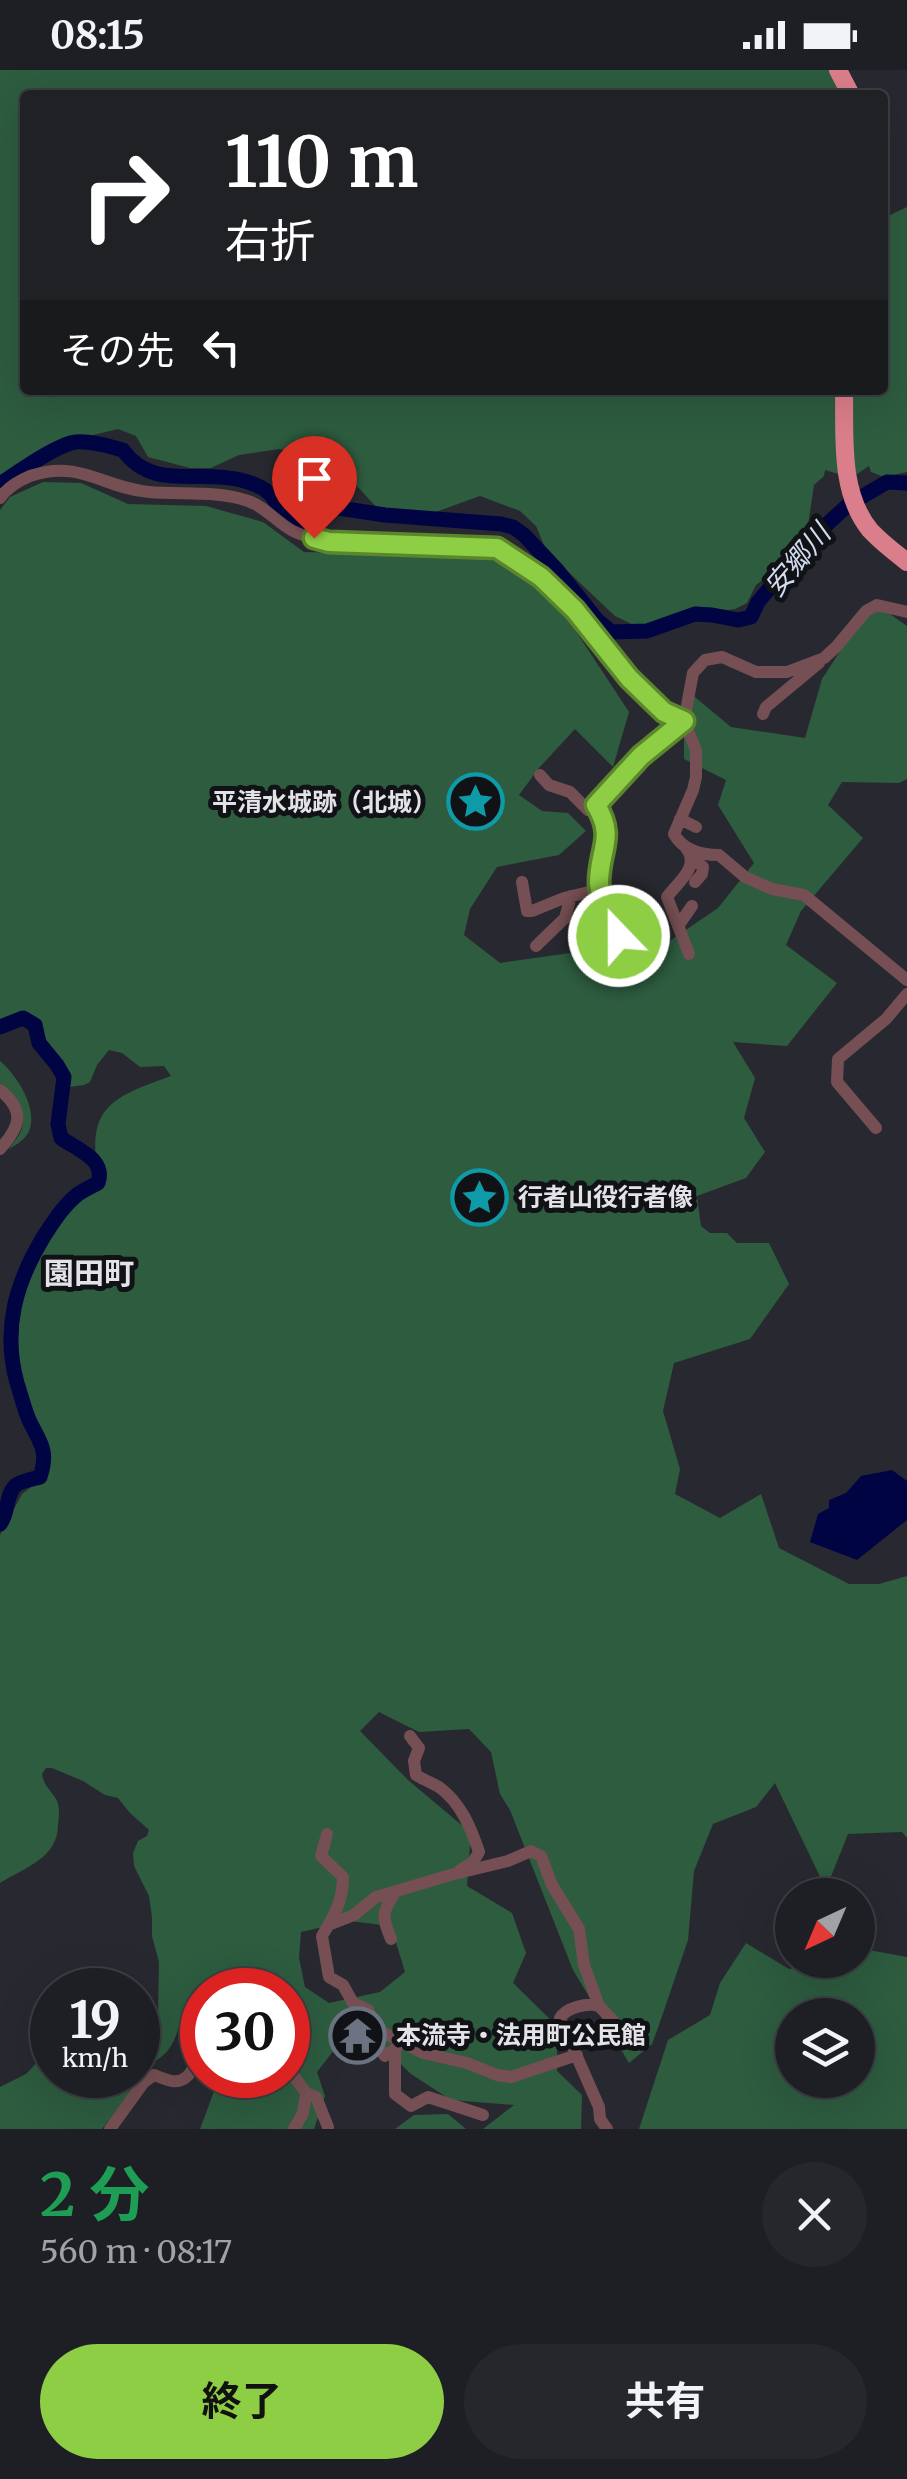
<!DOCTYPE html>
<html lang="ja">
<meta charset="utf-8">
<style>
:root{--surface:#1e1f24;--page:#26272c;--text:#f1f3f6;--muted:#a1a2a6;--line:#3c3d41;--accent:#8dce44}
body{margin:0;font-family:Merriweather,"Noto Sans JP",serif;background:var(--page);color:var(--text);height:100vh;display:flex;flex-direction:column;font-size:38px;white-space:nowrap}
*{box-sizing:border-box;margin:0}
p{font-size:32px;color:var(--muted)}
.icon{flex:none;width:55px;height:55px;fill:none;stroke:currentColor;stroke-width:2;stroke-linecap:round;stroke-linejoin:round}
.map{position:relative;height:2059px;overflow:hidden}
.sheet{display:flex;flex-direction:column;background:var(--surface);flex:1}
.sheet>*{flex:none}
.top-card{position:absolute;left:20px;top:20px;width:868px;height:305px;border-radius:10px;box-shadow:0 10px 40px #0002,0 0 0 2px var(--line);background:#202124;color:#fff;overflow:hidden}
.needle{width:65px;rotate:224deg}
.fabs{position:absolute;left:775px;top:1808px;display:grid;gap:20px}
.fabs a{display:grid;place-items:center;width:100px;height:100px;border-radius:50%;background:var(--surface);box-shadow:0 10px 40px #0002,0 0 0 2px var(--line);font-size:50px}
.speed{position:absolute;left:30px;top:1898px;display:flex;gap:20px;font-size:50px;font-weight:700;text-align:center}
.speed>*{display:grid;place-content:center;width:130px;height:130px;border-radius:50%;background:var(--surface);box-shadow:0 10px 40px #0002,0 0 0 2px var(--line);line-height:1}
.speed small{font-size:25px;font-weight:400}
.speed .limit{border:15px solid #d22;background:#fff;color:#111}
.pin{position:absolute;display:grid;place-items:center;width:85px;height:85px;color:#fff;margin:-102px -42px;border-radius:50% 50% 50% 0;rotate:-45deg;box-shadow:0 0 10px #0007}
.pin .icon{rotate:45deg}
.me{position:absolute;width:110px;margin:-55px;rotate:338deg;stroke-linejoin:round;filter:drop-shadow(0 0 8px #0008)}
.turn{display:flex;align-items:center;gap:35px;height:210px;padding:0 40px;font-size:45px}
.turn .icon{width:130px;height:130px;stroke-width:2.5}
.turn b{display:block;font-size:70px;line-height:85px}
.then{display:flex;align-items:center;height:95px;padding:0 40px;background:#0003;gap:20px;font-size:38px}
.round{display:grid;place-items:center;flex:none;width:105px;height:105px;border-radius:52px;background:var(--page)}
.headline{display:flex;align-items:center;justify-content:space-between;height:170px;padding:0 40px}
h1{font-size:60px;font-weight:700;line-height:75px;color:#1e9e55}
.action{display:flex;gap:20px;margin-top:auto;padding:20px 40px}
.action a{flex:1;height:115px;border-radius:60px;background:var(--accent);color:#111;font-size:40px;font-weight:700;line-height:115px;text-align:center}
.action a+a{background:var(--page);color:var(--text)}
.status{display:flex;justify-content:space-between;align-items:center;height:70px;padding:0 50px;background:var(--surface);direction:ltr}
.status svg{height:28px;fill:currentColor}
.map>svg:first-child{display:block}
</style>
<div class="status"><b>08:15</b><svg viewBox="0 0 49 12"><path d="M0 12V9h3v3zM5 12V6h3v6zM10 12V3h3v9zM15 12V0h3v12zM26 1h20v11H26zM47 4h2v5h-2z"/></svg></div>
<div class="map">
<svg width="907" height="2059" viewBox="0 0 907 2059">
<rect width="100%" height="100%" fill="#282930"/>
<path fill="#2d5c3f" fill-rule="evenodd" d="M 0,0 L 830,0 L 843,25 L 25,25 L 25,320 L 882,320 L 883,145 L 886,147 L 907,137 L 907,402 L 884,407 L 871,402 L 869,396 L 851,408 L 825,400 L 824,406 L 814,415 L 809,449 L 797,480 L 789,490 L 756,515 L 747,533 L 735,539 L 728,540 L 708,538 L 683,541 L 644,557 L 638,557 L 615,546 L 561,495 L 544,475 L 536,456 L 520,441 L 480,426 L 433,443 L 379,440 L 344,402 L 326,387 L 279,379 L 239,385 L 211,398 L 190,398 L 148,387 L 136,366 L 118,359 L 47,376 L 0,406 Z
M 43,412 L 81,413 L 128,434 L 206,436 L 263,452 L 304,482 L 498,487 L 560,537 L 629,642 L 613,697 L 575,659 L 539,698 L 519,725 L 542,741 L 568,743 L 586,761 L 559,785 L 497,797 L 470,839 L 464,865 L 500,893 L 570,883 L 602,914 L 642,910 L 671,870 L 718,838 L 754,793 L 718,735 L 726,710 L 684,689 L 684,618 L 731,657 L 805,668 L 822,609 L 866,541 L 877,535 L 907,556 L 907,709 L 899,713 L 842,712 L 828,735 L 863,768 L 801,841 L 786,875 L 837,913 L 787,976 L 733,972 L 755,1008 L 744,1048 L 765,1082 L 746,1108 L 697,1126 L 701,1156 L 710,1163 L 727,1163 L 737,1173 L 769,1173 L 789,1214 L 750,1269 L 674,1293 L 663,1341 L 680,1399 L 675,1424 L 720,1448 L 761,1424 L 779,1478 L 849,1514 L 879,1514 L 907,1506 L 907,1768 L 902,1762 L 848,1764 L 826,1819 L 775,1713 L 756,1737 L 713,1754 L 694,1801 L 688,1870 L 659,1955 L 652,1974 L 629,1993 L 573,1900 L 510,1740 L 500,1724 L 491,1682 L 469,1659 L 419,1662 L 379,1642 L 360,1661 L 408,1710 L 471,1763 L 467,1816 L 512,1843 L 526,1883 L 513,1913 L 557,1956 L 557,2001 L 582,2025 L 581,2059 L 483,2059 L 514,2035 L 451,2030 L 411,2004 L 381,1975 L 344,1967 L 317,2002 L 325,2026 L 314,2059 L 200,2059 L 220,2005 L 288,2005 L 288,1920 L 220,1920 L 215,1915 L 203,1915 C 172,1935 188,1977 151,1993 L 150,1986 L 158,1942 L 159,1892 L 152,1866 L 152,1847 L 149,1826 L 134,1796 L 133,1783 L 138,1771 L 147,1766 L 149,1760 L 130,1743 L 118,1728 L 105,1725 L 83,1711 L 52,1698 L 46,1698 L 42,1704 C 43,1715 52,1721 57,1731 C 60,1738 59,1747 58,1755 C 58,1788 24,1798 0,1813 L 0,1465 L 22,1424 L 47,1405 C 54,1381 37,1354 28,1332 C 20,1313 18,1290 18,1271 C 18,1194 48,1162 99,1110 C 85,1037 110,1028 171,1006 L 164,996 L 140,997 L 122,983 L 109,980 L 97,995 L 90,1012 L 84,1015 L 69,1017 L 61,993 L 38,964 L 16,952 L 9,951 L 0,957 L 0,440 L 10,427 ZM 349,1851 L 391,1856 L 405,1902 L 380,1922 L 329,1933 L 305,1917 L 299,1888 L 301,1862 Z
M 0,991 C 17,1005 40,1041 28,1063 C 24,1070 16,1075 9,1079 C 12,1074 16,1070 19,1065 C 31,1044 13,1027 0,1013 Z
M 746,1873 L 789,1899 L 842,1890 L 858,1890 L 858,1878 L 907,1887 L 907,2059 L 639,2059 L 668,1970 L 710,1945 L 720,1913 ZM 792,1945 L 858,1945 L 858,2010 L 792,2010 Z
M 52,1977 L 52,2005 L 138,2005 L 139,2002 L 137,2014 L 102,2059 L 0,2059 L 0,2017 L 26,2004 Z
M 448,2044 L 466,2059 L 395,2059 L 414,2045 Z"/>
<path fill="#000442" d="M 892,1400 L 907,1411 L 907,1450 L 857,1490 L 810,1472 L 818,1444 L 829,1438 L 829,1430 L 846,1423 L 861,1406 Z"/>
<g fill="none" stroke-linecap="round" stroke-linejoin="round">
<path stroke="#000442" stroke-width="15" d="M 0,414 C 17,403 57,374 76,372 C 92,371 108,376 123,380 C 152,421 198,399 241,410 C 253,413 267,418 274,429 C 277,434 278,440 281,444 C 287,451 299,457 308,460 L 320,441 L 332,437 L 385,445 L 501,454 L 513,457 L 524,465 L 557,500 L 597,550 L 612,562 L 647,561 L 695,544 L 712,545 L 738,550 L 751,547 L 758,532 L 813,467 L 848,435 L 887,412 L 907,413
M 0,957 L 23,948 L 35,955 L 39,973 L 57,995 L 64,1007 L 58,1054 L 61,1068 C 78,1080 106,1089 98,1113 C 92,1116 84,1120 78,1124 C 64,1135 54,1151 44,1166 C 16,1212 2,1259 17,1313 C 21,1325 24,1338 29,1350 C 40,1373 49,1380 40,1407 C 33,1409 21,1411 16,1415 C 5,1425 9,1443 0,1454"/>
<path stroke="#754f53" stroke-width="12" d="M 0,428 C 7,418 18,411 30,406 C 80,389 103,418 149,422 C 182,425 216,420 248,431 C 266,437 276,452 293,461 C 304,467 317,469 329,471 L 497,478 L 541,507 L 575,540 L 629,608 L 664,642 L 684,651
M 907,542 L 877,535 L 866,541 L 836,577 L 824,588 L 787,602 L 756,602 L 722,587 L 705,590 L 693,603 L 684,651 L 696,680 L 696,707 L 693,720 L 674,764 C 683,780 701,785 719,785 L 745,807 L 772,819 L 804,825 L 907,910
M 763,644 L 766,637 L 819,593
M 540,705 L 549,715 L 570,722 L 588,740 L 596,735
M 680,749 L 696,757
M 686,778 C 701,796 678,812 667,827 L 689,884
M 692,787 L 703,797 L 702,804 L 695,812
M 522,812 L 527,841 L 532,841 L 564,828 L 593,821 L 599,818 L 607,756 L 596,735 L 641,686 L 684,651
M 599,818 L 618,859 L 619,866 L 613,879
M 678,856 L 692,836
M 536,876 L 565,848 L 571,826
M 0,1020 C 26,1041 20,1057 0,1079
M 876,1058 L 837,1012 L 838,989 L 886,949 L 907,924
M 410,1666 L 419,1678 L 414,1691 L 416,1705 C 424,1710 432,1713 439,1717 C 461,1733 471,1758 479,1782 L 473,1792 L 460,1800
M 327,1764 L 321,1786 L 343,1807 C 343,1831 334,1846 322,1866 L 329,1907 L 343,1915 L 353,1933 L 368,1940 L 378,1960 L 423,1983 L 467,1993 L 497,2005 L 511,2007 L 577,1985
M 331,1854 L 354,1845 L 376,1827 L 454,1804 L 508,1791 L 531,1781 L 541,1786 L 552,1815 L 579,1859 L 584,1895 L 599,1936 L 619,1957
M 391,1869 C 382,1847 381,1842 396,1822
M 599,1936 C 587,1932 566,1938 560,1948 L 599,2037 L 600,2049 L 607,2059
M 375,1973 L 385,1986 L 396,1978
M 395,1979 L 395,2024 L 411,2036 L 428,2027 L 483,2045
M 306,2023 L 316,2027 L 328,2057
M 110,2059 L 144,2012 L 154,2005 C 160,2007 166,2010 172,2011 C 190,2014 195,1993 202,1981
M 294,2059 L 303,2043 L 306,2023 L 296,2009"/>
<path stroke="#db7e8b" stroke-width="18" d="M 838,0 L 851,25
M 844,320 C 845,366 839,422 870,460 C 881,472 894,482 907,492"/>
</g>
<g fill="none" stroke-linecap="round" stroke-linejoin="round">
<defs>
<path id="route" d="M 314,468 L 329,472 L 497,478 L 541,507 L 575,540 L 629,608 L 664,642 L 684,651 L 641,686 L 596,735 C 616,768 599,779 599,813 C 600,832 616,847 619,866"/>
</defs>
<use href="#route" stroke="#5c862c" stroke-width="25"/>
<use href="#route" stroke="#8dce44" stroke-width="18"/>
</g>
<defs>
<symbol id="sight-ring" viewBox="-11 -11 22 22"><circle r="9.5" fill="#111215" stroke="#0f9aa8" stroke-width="1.5"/><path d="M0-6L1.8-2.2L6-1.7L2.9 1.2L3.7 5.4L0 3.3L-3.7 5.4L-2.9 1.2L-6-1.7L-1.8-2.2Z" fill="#0f9aa8"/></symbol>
<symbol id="temple-ring" viewBox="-11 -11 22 22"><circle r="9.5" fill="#111215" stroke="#6b7280" stroke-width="1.5"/><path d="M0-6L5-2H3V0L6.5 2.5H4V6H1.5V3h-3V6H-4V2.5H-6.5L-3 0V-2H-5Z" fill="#6b7280"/></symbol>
</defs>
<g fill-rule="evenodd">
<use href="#sight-ring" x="444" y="700" width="63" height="63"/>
<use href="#sight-ring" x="448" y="1096" width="63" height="63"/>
<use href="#temple-ring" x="326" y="1934" width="63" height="63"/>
</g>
<g text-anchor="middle" stroke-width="10" stroke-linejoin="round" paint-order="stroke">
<g font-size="25" font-weight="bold" fill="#e2e2e7" stroke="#111215" text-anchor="start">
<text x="437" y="741" text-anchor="end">平清水城跡（北城）</text>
<text x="518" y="1136">行者山役行者像</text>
<text x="396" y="1974">本流寺・法用町公民館</text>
</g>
<g font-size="28" font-style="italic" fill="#d1dbef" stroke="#111215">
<text transform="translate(797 490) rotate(-50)" y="10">安郷川</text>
</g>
<g font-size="30" font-weight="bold" fill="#e2e2e7" stroke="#111215">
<text x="89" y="1214">園田町</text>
</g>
</g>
</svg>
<div class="fabs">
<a><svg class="needle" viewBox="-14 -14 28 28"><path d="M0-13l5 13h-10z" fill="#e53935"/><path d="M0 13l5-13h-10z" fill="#a1a2a6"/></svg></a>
<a><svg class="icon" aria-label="layers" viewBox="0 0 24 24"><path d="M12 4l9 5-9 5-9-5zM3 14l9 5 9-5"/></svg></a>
</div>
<div class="speed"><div>19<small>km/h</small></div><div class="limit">30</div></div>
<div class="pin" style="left:314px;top:468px;background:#d93025"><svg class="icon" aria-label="arrive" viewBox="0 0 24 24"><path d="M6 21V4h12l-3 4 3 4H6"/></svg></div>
<svg class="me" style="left:619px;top:866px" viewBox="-20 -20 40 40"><circle r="17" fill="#8dce44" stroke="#fff" stroke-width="3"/><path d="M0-11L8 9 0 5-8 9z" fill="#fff"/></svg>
<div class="top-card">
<div class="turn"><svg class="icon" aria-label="right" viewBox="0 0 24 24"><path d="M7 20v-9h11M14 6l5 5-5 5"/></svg><div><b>110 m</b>右折</div></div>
<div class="then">その先<svg class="icon" aria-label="left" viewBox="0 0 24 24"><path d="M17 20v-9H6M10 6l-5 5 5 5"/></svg></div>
</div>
</div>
<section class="sheet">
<div class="headline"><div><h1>2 分</h1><p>560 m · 08:17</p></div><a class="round"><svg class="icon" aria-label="close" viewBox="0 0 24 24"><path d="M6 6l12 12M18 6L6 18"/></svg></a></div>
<div class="action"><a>終了</a><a>共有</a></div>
</section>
